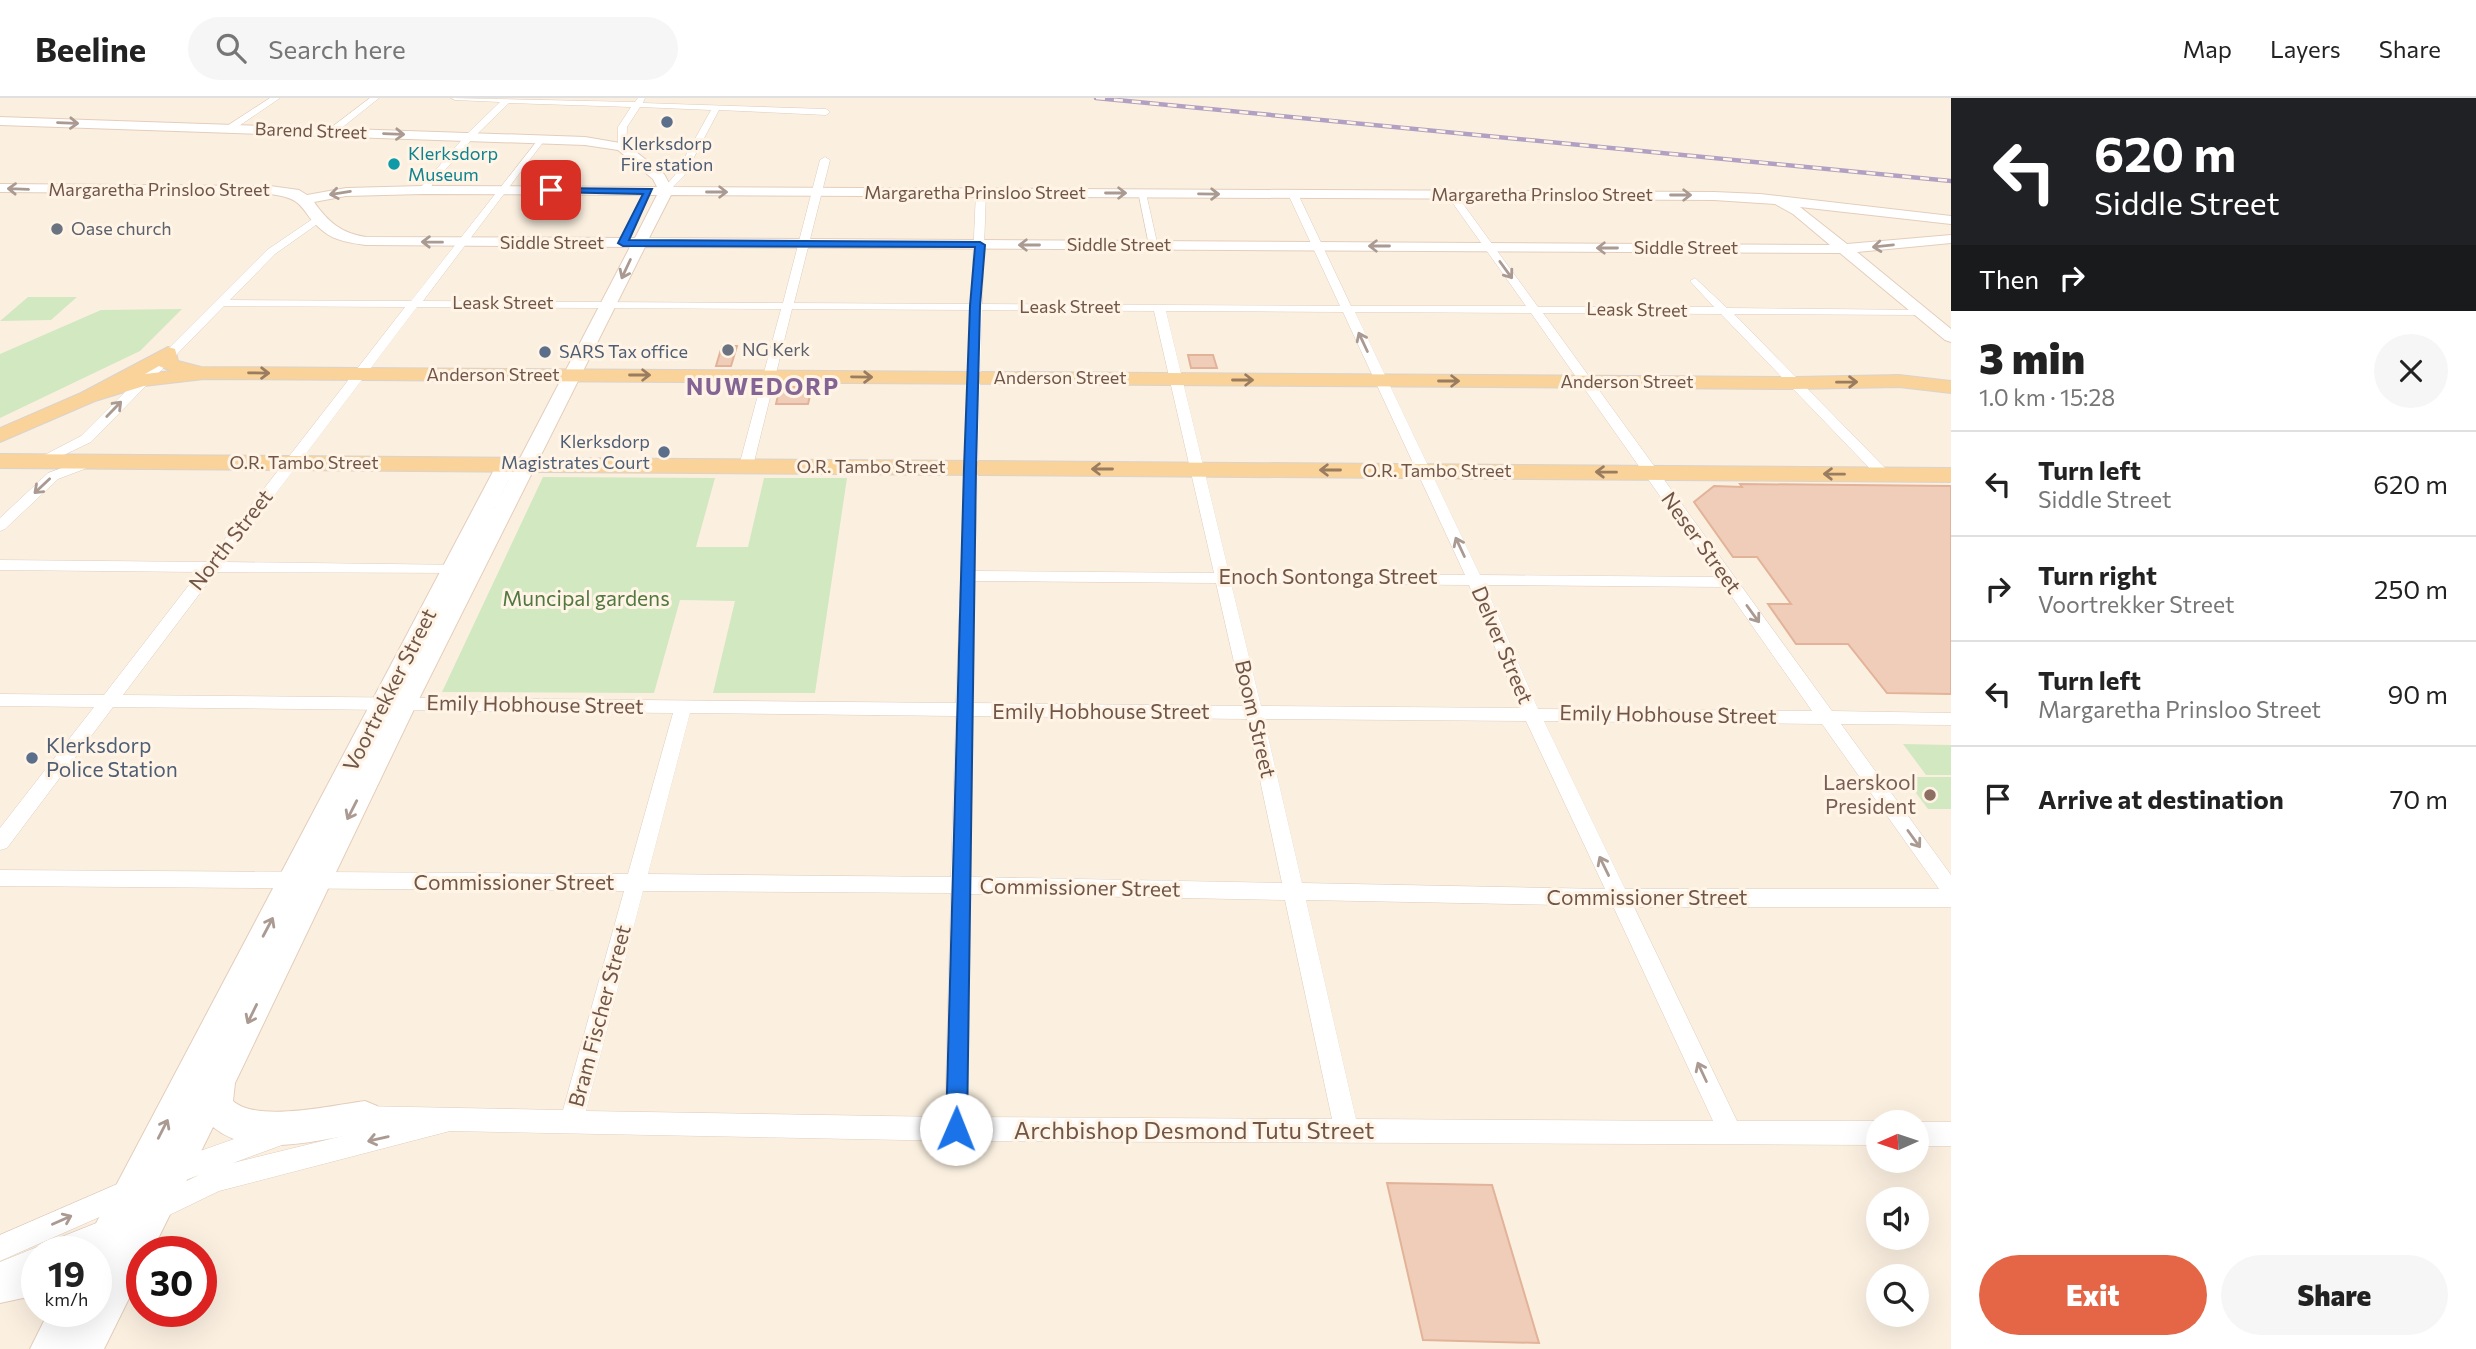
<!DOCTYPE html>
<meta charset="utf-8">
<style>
:root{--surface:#fff;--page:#f6f6f6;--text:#222;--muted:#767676;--line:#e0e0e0;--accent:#e46647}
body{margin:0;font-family:Commissioner,sans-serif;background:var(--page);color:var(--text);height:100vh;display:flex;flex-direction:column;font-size:26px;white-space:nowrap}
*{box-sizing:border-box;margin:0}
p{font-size:23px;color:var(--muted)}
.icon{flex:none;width:38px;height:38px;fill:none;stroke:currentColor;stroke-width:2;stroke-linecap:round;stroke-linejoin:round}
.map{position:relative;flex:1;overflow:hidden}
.sheet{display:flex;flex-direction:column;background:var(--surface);width:525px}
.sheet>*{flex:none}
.banner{background:#202124;color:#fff;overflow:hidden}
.needle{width:46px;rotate:267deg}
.tools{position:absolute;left:1866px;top:1012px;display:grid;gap:14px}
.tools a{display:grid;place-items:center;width:63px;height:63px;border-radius:50%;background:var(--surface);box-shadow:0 7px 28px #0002;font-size:35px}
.speed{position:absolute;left:21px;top:1138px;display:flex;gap:14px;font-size:35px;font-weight:700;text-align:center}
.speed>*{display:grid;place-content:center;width:91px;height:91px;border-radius:50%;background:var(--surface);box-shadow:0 7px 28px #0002;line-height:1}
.speed small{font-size:18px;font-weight:400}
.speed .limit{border:10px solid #d22;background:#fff;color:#111}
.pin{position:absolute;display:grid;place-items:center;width:60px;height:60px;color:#fff;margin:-30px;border-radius:14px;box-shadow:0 4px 10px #0006}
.me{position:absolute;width:77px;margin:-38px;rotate:1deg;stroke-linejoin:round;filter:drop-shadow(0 0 5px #0008)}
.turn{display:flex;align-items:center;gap:24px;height:147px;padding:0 28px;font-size:32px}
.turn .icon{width:91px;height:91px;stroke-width:2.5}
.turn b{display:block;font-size:49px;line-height:60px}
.then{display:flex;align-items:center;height:66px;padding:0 28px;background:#0003;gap:14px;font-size:26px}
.round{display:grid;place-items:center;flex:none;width:74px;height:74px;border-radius:37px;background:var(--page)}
.head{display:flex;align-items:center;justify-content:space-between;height:119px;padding:0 28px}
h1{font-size:42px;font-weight:800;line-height:52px}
.button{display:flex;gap:14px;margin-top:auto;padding:14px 28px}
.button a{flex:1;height:80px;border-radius:42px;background:var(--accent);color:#fff;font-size:28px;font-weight:800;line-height:80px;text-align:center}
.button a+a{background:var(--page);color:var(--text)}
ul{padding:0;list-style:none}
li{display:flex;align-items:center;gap:21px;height:105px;padding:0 28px;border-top:2px solid var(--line)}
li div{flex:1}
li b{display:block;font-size:26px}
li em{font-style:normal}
header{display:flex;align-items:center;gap:42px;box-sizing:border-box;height:98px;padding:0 35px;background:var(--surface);border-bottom:2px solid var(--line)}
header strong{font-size:33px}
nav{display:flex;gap:38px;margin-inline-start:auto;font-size:24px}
.search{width:490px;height:63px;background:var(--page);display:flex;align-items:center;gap:18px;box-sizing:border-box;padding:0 24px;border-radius:38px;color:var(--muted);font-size:26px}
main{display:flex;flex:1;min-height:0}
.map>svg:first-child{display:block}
</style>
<header>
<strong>Beeline</strong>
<div class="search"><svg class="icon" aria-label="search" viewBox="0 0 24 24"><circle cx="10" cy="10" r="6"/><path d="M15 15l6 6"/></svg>Search here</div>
<nav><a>Map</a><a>Layers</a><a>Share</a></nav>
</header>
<main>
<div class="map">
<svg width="1951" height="1251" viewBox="0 0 1951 1251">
<rect width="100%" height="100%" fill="#fbf0e0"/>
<path fill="#d1e8c0" d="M 28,199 L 77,199 L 51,222 L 0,223 Z
M 182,211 L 140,253 L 0,320 L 0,256 L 101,212 Z
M 543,379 L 715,380 L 696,449 L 748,449 L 764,380 L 847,380 L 815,595 L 713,595 L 735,503 L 680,502 L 654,595 L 442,594 Z
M 1903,646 L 1951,647 L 1951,677 L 1926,677 Z
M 1904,679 L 1951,679 L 1951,711 L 1928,711 Z"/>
<path fill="#f0cdb9" stroke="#e2b399" stroke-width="2" d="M 722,248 L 737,248 L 731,268 L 716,268 Z
M 1188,257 L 1213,257 L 1217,270 L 1191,270 Z
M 789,289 L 812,289 L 808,306 L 776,306 L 779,293 Z
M 1740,386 L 1951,388 L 1951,596 L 1887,595 L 1848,546 L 1796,546 L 1768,506 L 1791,506 L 1757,459 L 1733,459 L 1694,404 L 1714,388 L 1742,389 Z
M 1387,1085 L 1492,1087 L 1539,1245 L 1423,1242 Z"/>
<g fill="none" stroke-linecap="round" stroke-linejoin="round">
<defs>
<path id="street" d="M 270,0 L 280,0 L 233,32 L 227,32 L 227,28 Z
M 370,0 L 379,0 L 334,36 L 328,36 L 328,32 Z
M 451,0 L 635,4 L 638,0 L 645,0 L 643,5 L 826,11 L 830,14 L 826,17 L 719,12 L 684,78 L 666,96 L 661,93 L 675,77 L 711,12 L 640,9 L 627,29 L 626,49 L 622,52 L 618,49 L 618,29 L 631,9 L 509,5 L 472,41 L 426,94 L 420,94 L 420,90 L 466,37 L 500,4 L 455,2 Z
M 541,38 L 545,41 L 544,43 L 423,203 L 783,205 L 820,62 L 825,59 L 830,62 L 794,205 L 971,206 L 976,94 L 981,91 L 986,94 L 982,206 L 1340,208 L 1288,96 L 1293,93 L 1298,96 L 1351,208 L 1526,208 L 1447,97 L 1452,94 L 1455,95 L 1538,209 L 1714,209 L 1690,183 L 1695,180 L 1727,210 L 1924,212 L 1926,214 L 1920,217 L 1734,216 L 1889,374 L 1889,380 L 1879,380 L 1721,216 L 1543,215 L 1832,613 L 1951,615 L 1951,627 L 1841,626 L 1951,777 L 1951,809 L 1634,809 L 1737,1023 L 1878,1023 L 1878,1047 L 956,1043 L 450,1033 L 219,1093 L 157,1123 L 148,1120 L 145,1111 L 148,1102 L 199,1077 L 175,1086 L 166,1083 L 163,1074 L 166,1065 L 274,1027 L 282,1031 L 286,1039 L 282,1047 L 233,1065 L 367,1032 L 351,1028 L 347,1020 L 351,1012 L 359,1008 L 563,1012 L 624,793 L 0,788 L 0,772 L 628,776 L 673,615 L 113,609 L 7,750 L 0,752 L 0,730 L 94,609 L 0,608 L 0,596 L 104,597 L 199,474 L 0,472 L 0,462 L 207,464 L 405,209 L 224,208 L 91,344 L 45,366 L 40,367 L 33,363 L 81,338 L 267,152 L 314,120 L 323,122 L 275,156 L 230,202 L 411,203 ZM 417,209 L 781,211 L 739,368 L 746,372 L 753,368 L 792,211 L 971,212 L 956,605 L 123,597 L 216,474 L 471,475 L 474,472 L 466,467 L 224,464 ZM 982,212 L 1154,213 L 1214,475 L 975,473 ZM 1166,213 L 1343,214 L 1465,477 L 1229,475 ZM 1355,214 L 1531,215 L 1717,479 L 1480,477 ZM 975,483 L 1216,485 L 1244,608 L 974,605 ZM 1231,485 L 1469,487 L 1520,610 L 1261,608 ZM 1485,487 L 1725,489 L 1812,613 L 1538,611 ZM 690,615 L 956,618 L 951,779 L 648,776 ZM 973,618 L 1247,621 L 1282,785 L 971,779 ZM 1264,621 L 1526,623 L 1605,791 L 1302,785 ZM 1544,623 L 1822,626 L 1939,791 L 1625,791 ZM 643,793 L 951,795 L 945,1019 L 586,1013 ZM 971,796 L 1285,802 L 1332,1021 L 968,1019 ZM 1306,802 L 1613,808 L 1713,1023 L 1356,1021 Z
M 1138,93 L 1146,95 L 1158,149 L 1149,147 Z
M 90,360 L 97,364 L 95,367 L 58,381 L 5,431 L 0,433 L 0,420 L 48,375 Z
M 1916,1024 L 1951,1024 L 1951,1048 L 1916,1048 Z
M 129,1081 L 138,1084 L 141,1093 L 138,1102 L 0,1163 L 0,1137 Z
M 109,1120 L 118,1123 L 121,1132 L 118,1141 L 88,1153 L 37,1153 L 37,1175 L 0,1190 L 0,1164 L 37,1149 L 45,1153 L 49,1144 Z"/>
<path id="secondary" d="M 0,19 L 585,39 L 626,46 L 664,76 L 671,89 L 1714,94 L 1760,96 L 1951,118 L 1951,126 L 1800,109 L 1847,146 L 1951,137 L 1951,145 L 1857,154 L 1951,231 L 1951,244 L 1945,242 L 1840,155 L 645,149 L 417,605 L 235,985 L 233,1003 C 257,1025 334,1007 365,1003 L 377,1008 L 381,1019 L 377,1030 L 365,1035 C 319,1041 253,1062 213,1029 L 152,1153 L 142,1153 L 142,1174 L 104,1251 L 30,1251 L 49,1213 L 96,1213 L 96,1188 L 101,1179 L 96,1181 L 96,1153 L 82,1153 L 83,1150 L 497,366 L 507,360 L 517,366 L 494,410 L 630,149 L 366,147 C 351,145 335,143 323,133 C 298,113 309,101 270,96 L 0,94 L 0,86 L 270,88 L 299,92 L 307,97 L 346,90 L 423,88 L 657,89 L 653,81 L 618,52 L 585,47 L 0,27 ZM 423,96 L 657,97 L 635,140 L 366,139 C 341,135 328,124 314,104 L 346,98 ZM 671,97 L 1714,102 L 1775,106 L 1793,116 L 1830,147 L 649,140 Z
M 23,1164 L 37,1168 L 37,1204 L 23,1200 L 0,1205 L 0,1169 Z"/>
<path id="primary" d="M 168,249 L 175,251 L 178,263 L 201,269 L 1795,279 L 1899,277 L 1951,283 L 1951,295 L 1899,289 L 1795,291 L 204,281 L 144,288 L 95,303 L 0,344 L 0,330 L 81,295 ZM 159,268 L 171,273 L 145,276 Z
M 0,356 L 1951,370 L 1951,384 L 0,370 Z"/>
</defs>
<use href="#street" stroke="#dfccbd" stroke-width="1"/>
<use href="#secondary" stroke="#e4cdbb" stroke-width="2"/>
<use href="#primary" stroke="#dad3cf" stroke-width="2"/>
<use href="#street" fill="#fff" fill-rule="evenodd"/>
<use href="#secondary" fill="#fff" fill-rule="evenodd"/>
<use href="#primary" fill="#f9d399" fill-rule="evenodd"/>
<defs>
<path id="rail" d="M 1096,0 L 1951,83"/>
</defs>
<use href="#rail" stroke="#b2a0c3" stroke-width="4.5"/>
<use href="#rail" stroke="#fff4e6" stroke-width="2.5" stroke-dasharray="9" stroke-linecap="butt"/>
</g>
<defs><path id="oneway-shaft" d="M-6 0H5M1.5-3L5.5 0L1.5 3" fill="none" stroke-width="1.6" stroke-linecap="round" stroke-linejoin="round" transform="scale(1.75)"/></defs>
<g stroke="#aa9a91">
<use href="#oneway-shaft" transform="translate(68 25) rotate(2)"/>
<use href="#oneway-shaft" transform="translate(394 36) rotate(2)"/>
<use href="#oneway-shaft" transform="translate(18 91) rotate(-178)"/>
<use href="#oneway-shaft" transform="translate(717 94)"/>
<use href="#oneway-shaft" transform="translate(340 95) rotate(171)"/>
<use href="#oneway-shaft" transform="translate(1116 95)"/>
<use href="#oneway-shaft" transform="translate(1209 96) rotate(1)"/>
<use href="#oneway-shaft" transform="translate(1681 97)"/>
<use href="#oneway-shaft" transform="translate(432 144) rotate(-179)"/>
<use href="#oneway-shaft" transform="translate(1029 147) rotate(-180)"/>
<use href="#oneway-shaft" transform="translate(1379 148) rotate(-180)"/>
<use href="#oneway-shaft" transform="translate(1883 148) rotate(174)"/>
<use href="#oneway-shaft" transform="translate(1607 150) rotate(-180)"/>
<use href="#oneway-shaft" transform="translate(626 171) rotate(115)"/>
<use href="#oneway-shaft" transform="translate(1506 172) rotate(54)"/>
<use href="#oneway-shaft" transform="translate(1363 244) rotate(-115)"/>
<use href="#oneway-shaft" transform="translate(114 311) rotate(-46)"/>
<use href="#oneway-shaft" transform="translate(42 388) rotate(137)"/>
<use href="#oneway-shaft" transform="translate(1460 449) rotate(-115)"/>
<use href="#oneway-shaft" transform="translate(1753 516) rotate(54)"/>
<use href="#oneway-shaft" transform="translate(352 712) rotate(117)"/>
<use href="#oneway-shaft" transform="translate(1914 741) rotate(54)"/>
<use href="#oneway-shaft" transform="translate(1604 768) rotate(-116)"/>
<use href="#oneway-shaft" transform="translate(268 829) rotate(-62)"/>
<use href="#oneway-shaft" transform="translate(252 916) rotate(116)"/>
<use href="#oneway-shaft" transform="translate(1702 974) rotate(-115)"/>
<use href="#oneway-shaft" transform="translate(163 1031) rotate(-63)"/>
<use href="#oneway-shaft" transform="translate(378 1041) rotate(167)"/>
<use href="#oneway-shaft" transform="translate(62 1122) rotate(-24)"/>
</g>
<g stroke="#9a7c60">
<use href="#oneway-shaft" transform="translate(259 275) rotate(1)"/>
<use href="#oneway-shaft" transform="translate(640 277)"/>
<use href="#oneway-shaft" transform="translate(862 279) rotate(1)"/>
<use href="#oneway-shaft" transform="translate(1243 282)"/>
<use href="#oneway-shaft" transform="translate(1449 283)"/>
<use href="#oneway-shaft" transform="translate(1847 284) rotate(-1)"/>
<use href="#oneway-shaft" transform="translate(1102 371) rotate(-180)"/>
<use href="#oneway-shaft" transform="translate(1330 372) rotate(-180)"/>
<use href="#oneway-shaft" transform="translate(1606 374) rotate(-179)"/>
<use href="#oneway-shaft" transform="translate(1834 376) rotate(-179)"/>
</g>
<path fill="#1a73e8" stroke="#114b97" stroke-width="2" d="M 551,90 L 652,91 L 629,142 L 980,144 L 985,147 L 980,208 L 976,370 L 967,1031 L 964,1038 L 956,1042 L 949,1038 L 946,1031 L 964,370 L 970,208 L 975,149 L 623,148 L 618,145 L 643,96 L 548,94 L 546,92 Z"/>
<g fill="#5c6f8a" stroke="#fff4e6" stroke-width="2.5">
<circle cx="667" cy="24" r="7"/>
<circle cx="545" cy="254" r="7"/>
<circle cx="664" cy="354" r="7"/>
<circle cx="32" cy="660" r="7"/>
</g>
<circle fill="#0f9aa8" stroke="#fff4e6" stroke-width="2.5" cx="394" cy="66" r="7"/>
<g fill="#6b7280" stroke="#fff4e6" stroke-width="2.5">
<circle cx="57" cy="131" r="7"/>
<circle cx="728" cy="252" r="7"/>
</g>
<circle fill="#8d6e63" stroke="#fff4e6" stroke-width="2.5" cx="1930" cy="697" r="7"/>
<g text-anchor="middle" stroke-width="6" stroke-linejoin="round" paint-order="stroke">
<g font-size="18" fill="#715648" stroke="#fff4e6">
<text transform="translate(311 33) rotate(2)" y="6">Barend Street</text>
<text x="159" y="98">Margaretha Prinsloo Street</text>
<text x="975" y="101">Margaretha Prinsloo Street</text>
<text x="1542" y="103">Margaretha Prinsloo Street</text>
<text x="552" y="151">Siddle Street</text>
<text x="1119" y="153">Siddle Street</text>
<text x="1686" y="156">Siddle Street</text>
<text x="503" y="211">Leask Street</text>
<text x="1070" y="215">Leask Street</text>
<text transform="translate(1637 212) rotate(1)" y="6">Leask Street</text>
<text x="493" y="283">Anderson Street</text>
<text x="1060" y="286">Anderson Street</text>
<text x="1627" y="290">Anderson Street</text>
<text x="304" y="371">O.R. Tambo Street</text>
<text x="871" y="375">O.R. Tambo Street</text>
<text x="1437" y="379">O.R. Tambo Street</text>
</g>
<g font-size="18" fill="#4e5e75" stroke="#fff4e6">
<text x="667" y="52">Klerksdorp<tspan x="667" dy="21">Fire station</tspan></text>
<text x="559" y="260" text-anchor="start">SARS Tax office</text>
<text x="650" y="350" text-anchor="end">Klerksdorp<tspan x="650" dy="21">Magistrates Court</tspan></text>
</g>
<g font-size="18" fill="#0d838f" stroke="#fff4e6" text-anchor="start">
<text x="408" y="62">Klerksdorp<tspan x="408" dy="21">Museum</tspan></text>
</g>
<g font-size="18" fill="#5b616d" stroke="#fff4e6" text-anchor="start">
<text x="71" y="137">Oase church</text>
<text x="742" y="258">NG Kerk</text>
</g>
<g font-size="21" fill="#715648" stroke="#fff4e6">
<text transform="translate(231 442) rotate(-52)" y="7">North Street</text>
<text transform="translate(1701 445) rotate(54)" y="7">Neser Street</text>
<text x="1328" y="486">Enoch Sontonga Street</text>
<text transform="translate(1502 547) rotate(67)" y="7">Delver Street</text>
<text transform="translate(390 592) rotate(-63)" y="7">Voortrekker Street</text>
<text transform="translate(535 607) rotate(1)" y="7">Emily Hobhouse Street</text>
<text x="1101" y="621">Emily Hobhouse Street</text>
<text transform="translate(1668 617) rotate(1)" y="7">Emily Hobhouse Street</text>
<text transform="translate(1255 621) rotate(77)" y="7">Boom Street</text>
<text x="514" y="792">Commissioner Street</text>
<text transform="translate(1080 790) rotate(1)" y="7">Commissioner Street</text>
<text x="1647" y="807">Commissioner Street</text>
<text transform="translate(600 918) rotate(-75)" y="7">Bram Fischer Street</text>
</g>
<g font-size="21" fill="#527841" stroke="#fff4e6">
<text x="586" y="508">Muncipal gardens</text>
</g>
<g font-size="21" fill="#4e5e75" stroke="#fff4e6" text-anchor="start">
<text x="46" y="655">Klerksdorp<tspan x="46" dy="24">Police Station</tspan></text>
</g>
<g font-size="21" fill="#785e54" stroke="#fff4e6" text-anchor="end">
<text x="1916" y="692">Laerskool<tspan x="1916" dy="24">President</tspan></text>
</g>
<g font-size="23" font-weight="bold" letter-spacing="2" fill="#836495" stroke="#fff4e6">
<text x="763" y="297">NUWEDORP</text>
</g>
<g font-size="24" fill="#715648" stroke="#fff4e6">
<text x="1194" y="1041">Archbishop Desmond Tutu Street</text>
</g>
</g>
</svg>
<div class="tools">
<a><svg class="needle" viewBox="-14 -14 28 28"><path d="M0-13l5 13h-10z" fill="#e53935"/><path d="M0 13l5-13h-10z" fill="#767676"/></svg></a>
<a><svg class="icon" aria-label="sound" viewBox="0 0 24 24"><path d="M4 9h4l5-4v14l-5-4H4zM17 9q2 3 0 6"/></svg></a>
<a><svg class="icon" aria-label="search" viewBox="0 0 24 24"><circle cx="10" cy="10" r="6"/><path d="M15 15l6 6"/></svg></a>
</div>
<div class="speed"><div>19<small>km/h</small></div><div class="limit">30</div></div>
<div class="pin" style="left:551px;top:92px;background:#d93025"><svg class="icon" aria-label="arrive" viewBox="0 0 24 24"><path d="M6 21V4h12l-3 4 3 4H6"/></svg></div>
<svg class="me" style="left:956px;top:1031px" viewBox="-20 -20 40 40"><circle r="19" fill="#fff"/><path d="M0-13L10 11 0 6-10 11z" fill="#1a73e8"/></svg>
</div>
<section class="sheet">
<div class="banner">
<div class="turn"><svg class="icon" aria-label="left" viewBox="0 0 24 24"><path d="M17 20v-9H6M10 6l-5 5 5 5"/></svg><div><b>620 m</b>Siddle Street</div></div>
<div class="then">Then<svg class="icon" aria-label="right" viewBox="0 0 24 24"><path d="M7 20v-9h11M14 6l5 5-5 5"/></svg></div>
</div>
<div class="head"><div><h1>3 min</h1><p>1.0 km · 15:28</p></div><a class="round"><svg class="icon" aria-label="close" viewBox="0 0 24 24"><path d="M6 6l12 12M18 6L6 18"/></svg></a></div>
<ul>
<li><svg class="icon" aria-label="left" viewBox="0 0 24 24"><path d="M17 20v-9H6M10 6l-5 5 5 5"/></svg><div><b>Turn left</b><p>Siddle Street</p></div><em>620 m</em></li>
<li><svg class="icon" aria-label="right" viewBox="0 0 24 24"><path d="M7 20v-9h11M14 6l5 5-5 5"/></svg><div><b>Turn right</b><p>Voortrekker Street</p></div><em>250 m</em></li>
<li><svg class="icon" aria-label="left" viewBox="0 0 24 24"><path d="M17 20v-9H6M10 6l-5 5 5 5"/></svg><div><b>Turn left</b><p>Margaretha Prinsloo Street</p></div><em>90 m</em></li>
<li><svg class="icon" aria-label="arrive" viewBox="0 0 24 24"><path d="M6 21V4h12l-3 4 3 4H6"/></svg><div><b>Arrive at destination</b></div><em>70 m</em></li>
</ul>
<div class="button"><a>Exit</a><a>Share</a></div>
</section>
</main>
